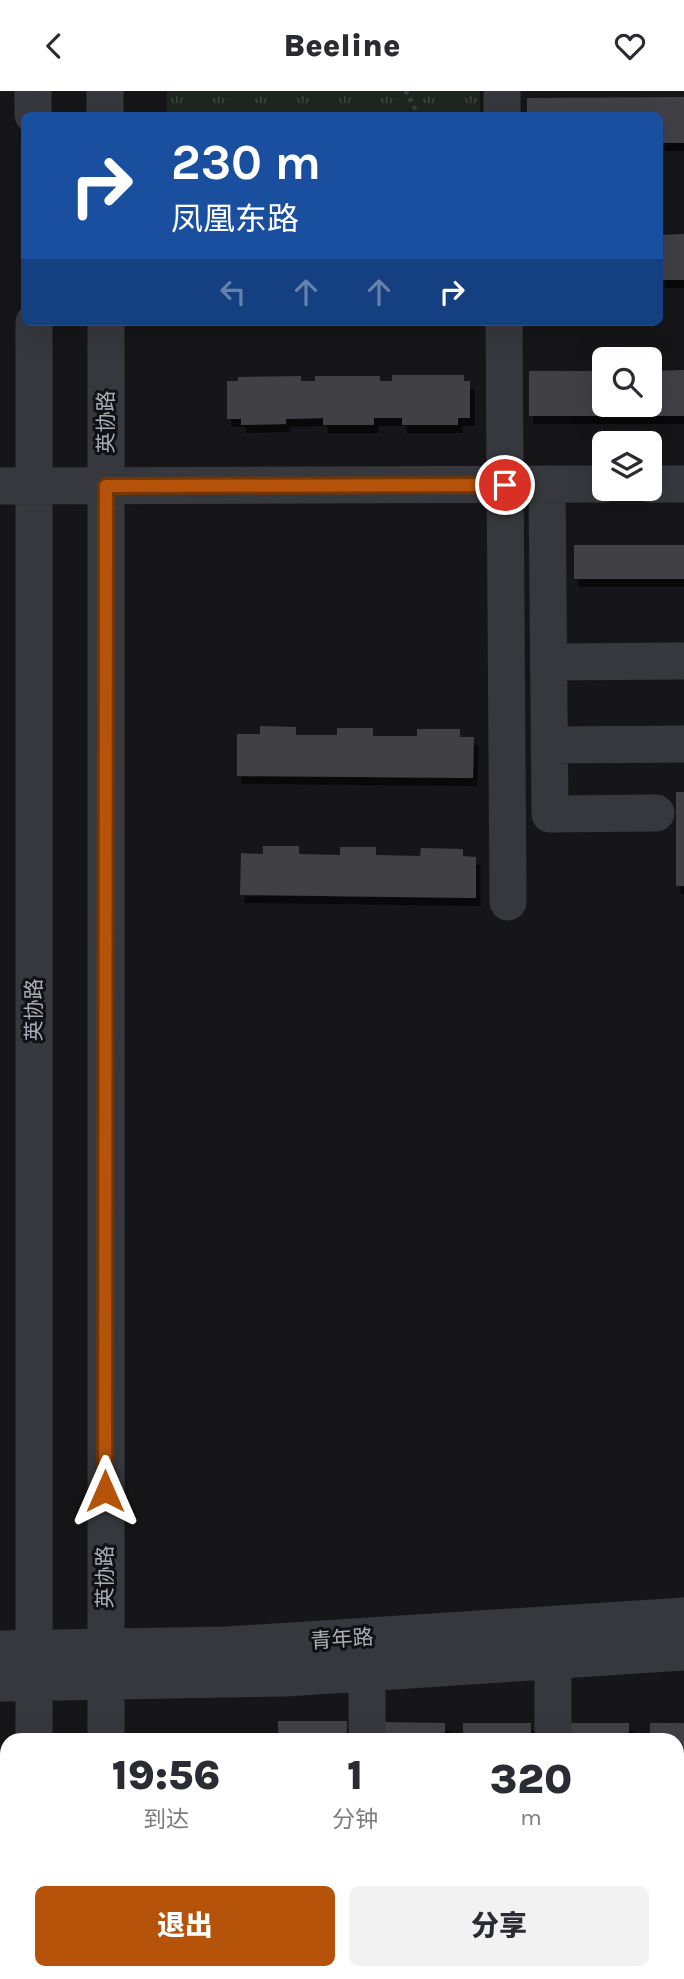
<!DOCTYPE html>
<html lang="zh">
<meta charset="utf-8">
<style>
:root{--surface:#fff;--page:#f2f2f3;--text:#2b2b33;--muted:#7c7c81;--accent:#b45309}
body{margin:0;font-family:Karla,"Noto Sans SC",sans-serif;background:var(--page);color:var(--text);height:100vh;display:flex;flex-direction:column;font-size:26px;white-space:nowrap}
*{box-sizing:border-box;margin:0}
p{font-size:23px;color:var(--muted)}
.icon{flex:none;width:38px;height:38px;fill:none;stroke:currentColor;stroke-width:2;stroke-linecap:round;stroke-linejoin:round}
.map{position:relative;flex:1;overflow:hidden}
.side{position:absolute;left:0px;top:1642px;width:684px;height:247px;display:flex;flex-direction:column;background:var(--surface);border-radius:21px 21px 0 0;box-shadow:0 7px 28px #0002}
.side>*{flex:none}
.guide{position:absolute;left:21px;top:21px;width:642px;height:214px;border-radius:10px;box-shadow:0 7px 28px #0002;background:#1a4fa0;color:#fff;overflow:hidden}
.buttons{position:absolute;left:592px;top:256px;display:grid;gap:14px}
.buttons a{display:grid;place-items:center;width:70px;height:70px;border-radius:10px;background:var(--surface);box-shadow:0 7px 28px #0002;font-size:35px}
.pin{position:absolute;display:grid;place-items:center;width:60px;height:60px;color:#fff;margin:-30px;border:4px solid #fff;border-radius:50%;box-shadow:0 2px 7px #0007}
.me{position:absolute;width:77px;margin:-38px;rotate:0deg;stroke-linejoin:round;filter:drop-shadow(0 0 5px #0008)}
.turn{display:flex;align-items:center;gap:24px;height:147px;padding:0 35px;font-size:32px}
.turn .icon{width:91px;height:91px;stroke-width:2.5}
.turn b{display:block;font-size:49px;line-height:60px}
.lanes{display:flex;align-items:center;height:66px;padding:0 35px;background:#0003;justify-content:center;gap:35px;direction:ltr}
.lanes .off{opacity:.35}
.eta{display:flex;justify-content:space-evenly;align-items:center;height:119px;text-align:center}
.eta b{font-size:42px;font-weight:800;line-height:49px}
.primary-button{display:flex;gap:14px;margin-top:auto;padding:14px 35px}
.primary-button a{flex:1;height:80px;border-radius:10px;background:var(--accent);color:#fff;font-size:28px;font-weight:800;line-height:80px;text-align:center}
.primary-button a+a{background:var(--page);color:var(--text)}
header{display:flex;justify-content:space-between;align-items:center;height:91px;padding:0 35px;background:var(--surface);font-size:32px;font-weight:800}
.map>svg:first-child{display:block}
</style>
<header><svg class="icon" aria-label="back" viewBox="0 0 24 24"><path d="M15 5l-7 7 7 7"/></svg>Beeline<svg class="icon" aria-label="heart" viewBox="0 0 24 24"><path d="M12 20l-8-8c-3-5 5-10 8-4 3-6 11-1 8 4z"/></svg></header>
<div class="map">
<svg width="684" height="1888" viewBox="0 0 684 1888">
<defs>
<pattern id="grass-tufts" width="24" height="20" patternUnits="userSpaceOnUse" patternTransform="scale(1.75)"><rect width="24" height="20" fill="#1e261f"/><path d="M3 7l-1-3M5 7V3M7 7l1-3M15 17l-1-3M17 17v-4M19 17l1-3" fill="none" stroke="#3c433d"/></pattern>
<filter id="shadow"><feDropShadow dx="4.5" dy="8" stdDeviation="0" flood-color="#0009"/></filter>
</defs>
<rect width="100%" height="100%" fill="#161618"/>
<path fill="url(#grass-tufts)" d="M 167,0 L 480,0 L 480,24 L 167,24 Z"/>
<path fill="#404145" filter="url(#shadow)" d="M 684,6 L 684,52 L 660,52 L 660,24 L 527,24 L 527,7 Z
M 684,143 L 684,189 L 660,189 L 660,144 Z
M 684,279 L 684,325 L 529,325 L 529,280 L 604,280 L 604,313 L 649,313 L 649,280 Z
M 392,284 L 464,284 L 464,290 L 470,290 L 470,327 L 458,327 L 458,334 L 402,334 L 402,327 L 374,327 L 374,334 L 323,334 L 323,327 L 286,328 L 286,333 L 241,334 L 241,328 L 227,328 L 227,290 L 238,290 L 238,286 L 301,285 L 301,290 L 315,290 L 315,285 L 380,285 L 380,290 L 392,290 Z
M 574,454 L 684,454 L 684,488 L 574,488 Z
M 260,635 L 296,636 L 296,644 L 337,644 L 337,637 L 373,637 L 373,645 L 417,645 L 417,638 L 460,638 L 460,646 L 474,646 L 473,687 L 237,685 L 237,643 L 260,643 Z
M 676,701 L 684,701 L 684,795 L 676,795 Z
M 263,755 L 299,755 L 299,763 L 340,764 L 340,756 L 376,756 L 376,764 L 420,765 L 421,757 L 463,758 L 463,765 L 476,766 L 476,807 L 240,804 L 241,762 L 263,763 Z
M 278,1630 L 347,1630 L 347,1648 L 278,1648 Z
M 380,1631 L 445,1632 L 445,1648 L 380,1648 Z
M 463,1632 L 531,1632 L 531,1648 L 463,1648 Z
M 566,1632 L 629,1632 L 629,1648 L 566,1648 Z
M 650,1632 L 684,1632 L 684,1683 L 677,1683 L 677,1648 L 650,1648 Z
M 677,1766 L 684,1766 L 684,1816 L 677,1816 Z"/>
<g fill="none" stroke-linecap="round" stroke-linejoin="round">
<path stroke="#3d3f44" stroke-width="4.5" stroke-dasharray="3.5 5" stroke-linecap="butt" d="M 406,0 L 418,24"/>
<path stroke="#37383d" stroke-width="37" d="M 33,0 L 33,24
M 105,0 L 105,24
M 502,0 L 502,24
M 34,231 L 34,1648
M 106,231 L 106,1648
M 504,231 L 508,811
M 547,393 L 550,723 L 656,722
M 649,393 L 684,393
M 0,395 L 604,393
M 549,571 L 684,570
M 549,654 L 684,653
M 0,1558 L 227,1554 L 684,1525
M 0,1592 L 286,1587 L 684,1561
M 367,1648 L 367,1581
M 553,1648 L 553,1569
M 677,1721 L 684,1721
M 0,1801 L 7,1801
M 677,1854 L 684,1854
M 35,1881 L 35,1888
M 107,1881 L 107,1888
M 366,1888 L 366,1881
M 552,1888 L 552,1881"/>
</g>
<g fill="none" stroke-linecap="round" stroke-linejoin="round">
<defs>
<path id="route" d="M 105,1400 L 106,395 L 505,394"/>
</defs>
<use href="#route" stroke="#753606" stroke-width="18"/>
<use href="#route" stroke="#b45309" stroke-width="12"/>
</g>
<g text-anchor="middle" stroke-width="6" stroke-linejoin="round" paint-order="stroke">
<g font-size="21" fill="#a8adb8" stroke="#111113">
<text transform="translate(106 331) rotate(-90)" y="7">英协路</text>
<text transform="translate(34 919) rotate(-90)" y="7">英协路</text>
<text transform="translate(105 1486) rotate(-90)" y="7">英协路</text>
<text transform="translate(342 1548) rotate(-4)" y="7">青年路</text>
</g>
</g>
</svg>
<div class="buttons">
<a><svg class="icon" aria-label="search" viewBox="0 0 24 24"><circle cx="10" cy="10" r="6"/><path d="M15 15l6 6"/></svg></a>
<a><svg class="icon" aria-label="layers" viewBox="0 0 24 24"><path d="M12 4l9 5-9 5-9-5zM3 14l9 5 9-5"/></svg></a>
</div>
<div class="pin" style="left:505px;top:394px;background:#d93025"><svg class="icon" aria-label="arrive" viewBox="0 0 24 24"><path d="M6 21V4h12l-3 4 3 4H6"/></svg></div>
<svg class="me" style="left:105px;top:1400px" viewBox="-20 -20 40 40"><path d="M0-17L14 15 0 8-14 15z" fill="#b45309" stroke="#fff" stroke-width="4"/></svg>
<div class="guide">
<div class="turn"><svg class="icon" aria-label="right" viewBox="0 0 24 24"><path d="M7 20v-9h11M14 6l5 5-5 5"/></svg><div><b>230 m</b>凤凰东路</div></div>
<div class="lanes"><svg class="icon off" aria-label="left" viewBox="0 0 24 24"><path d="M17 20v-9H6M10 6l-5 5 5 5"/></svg><svg class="icon off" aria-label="ahead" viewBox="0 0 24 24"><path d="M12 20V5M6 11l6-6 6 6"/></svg><svg class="icon off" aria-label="ahead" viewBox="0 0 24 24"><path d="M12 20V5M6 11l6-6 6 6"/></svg><svg class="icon" aria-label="right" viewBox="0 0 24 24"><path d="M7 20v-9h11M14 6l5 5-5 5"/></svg></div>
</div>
<section class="side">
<div class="eta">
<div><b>19:56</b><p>到达</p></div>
<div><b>1</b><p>分钟</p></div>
<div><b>320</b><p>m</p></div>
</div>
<div class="primary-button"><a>退出</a><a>分享</a></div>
</section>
</div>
